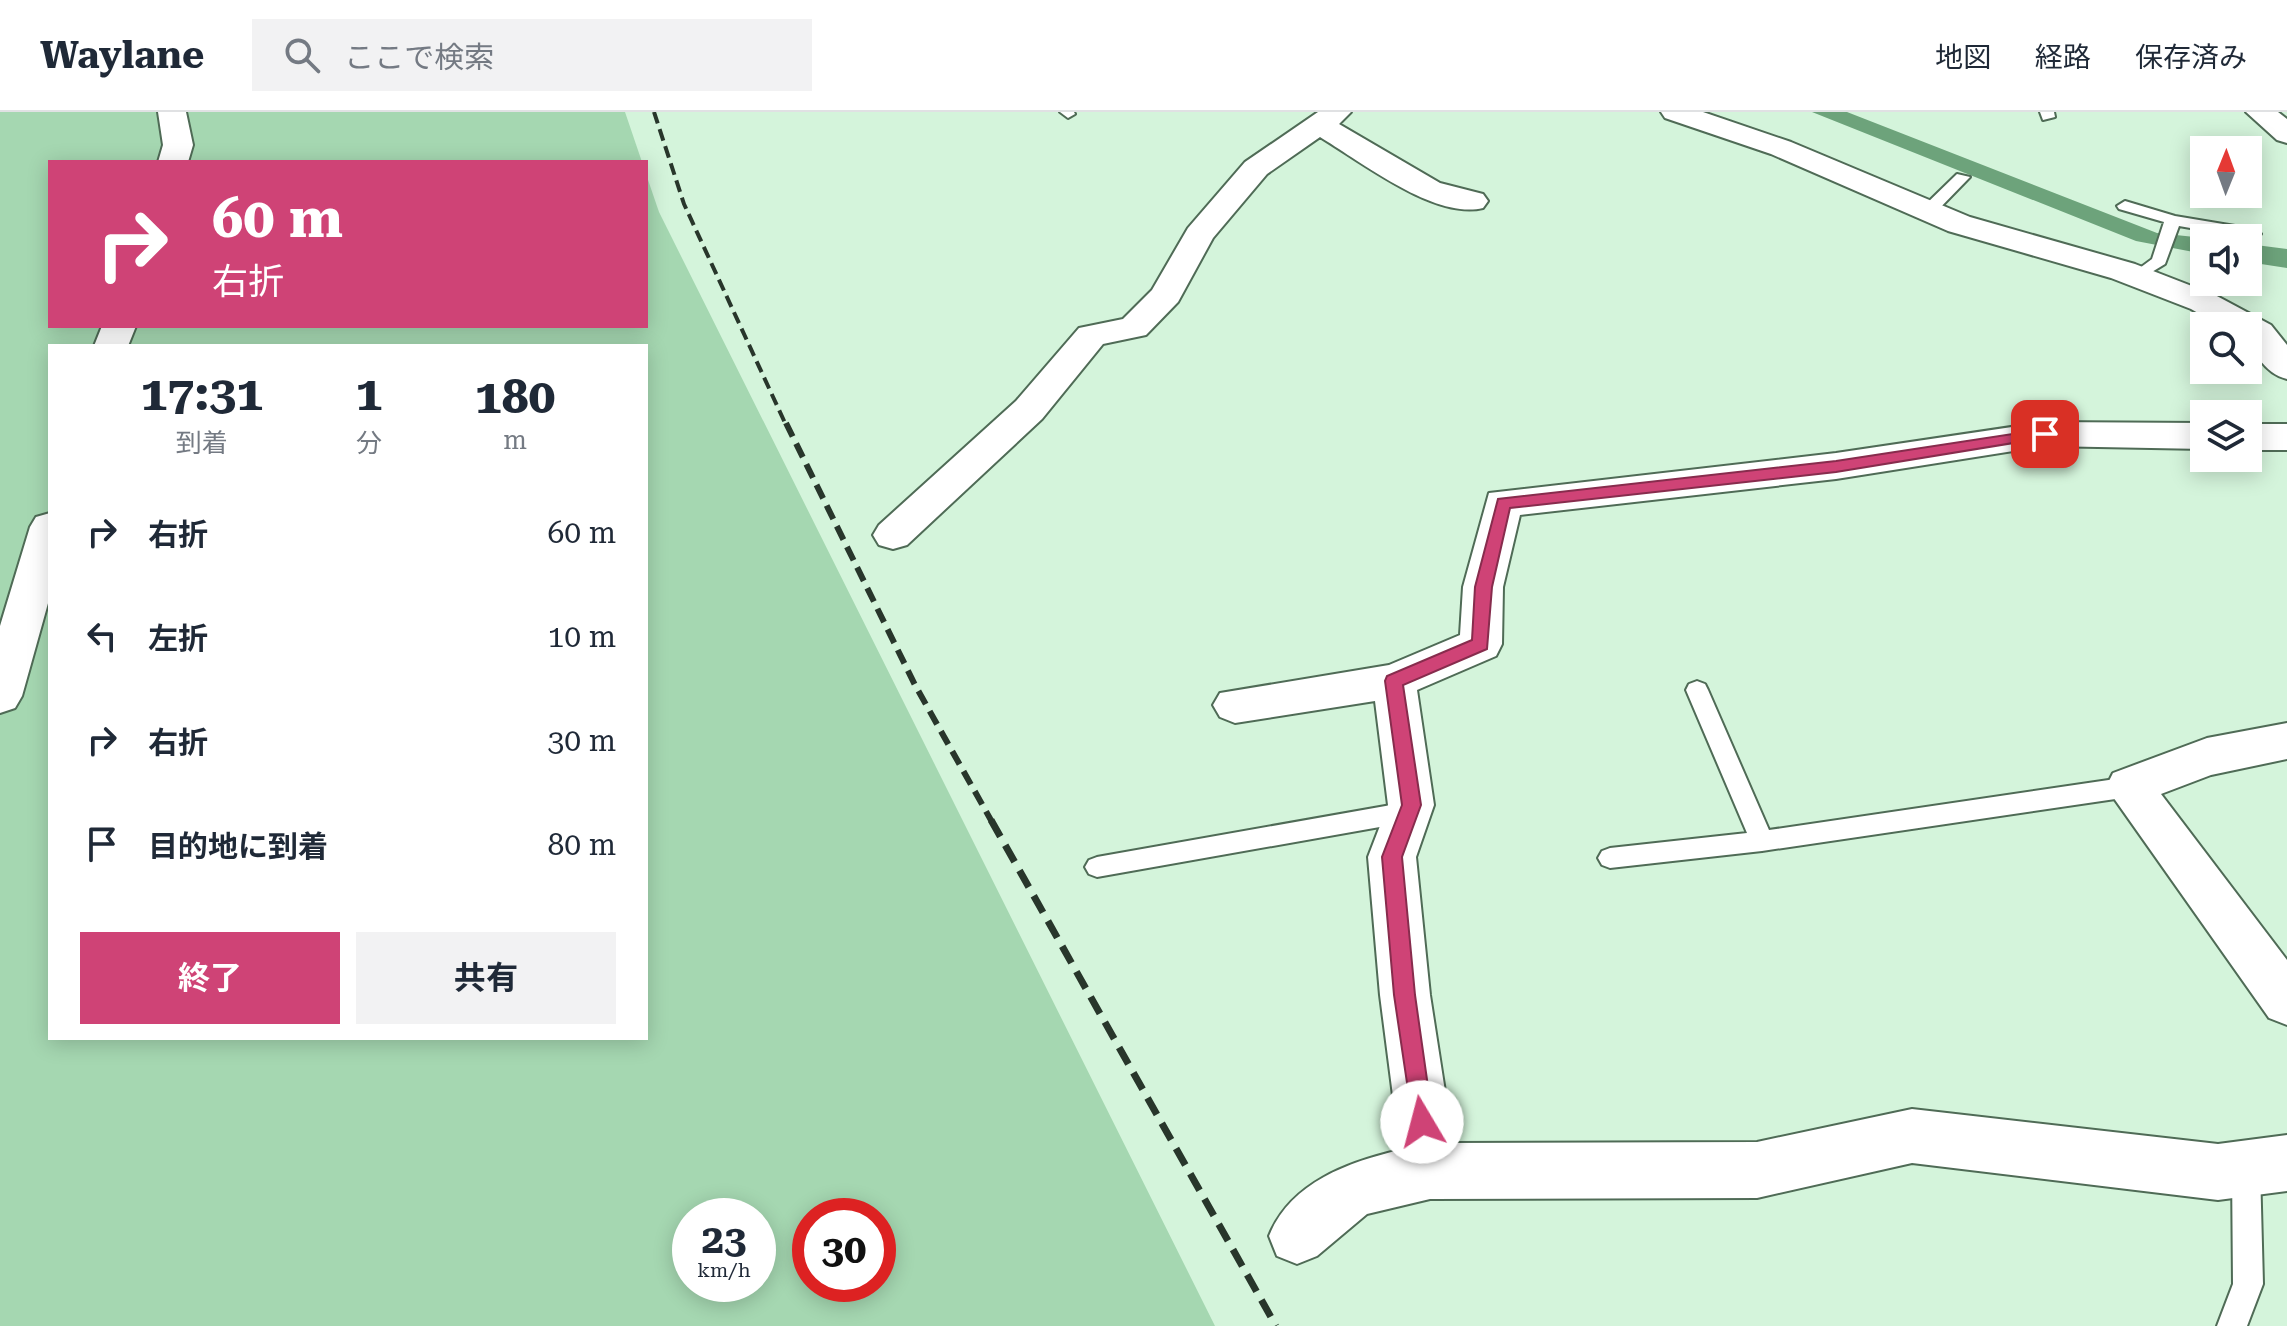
<!DOCTYPE html>
<html lang="ja">
<meta charset="utf-8">
<style>
:root{--surface:#fff;--page:#f2f2f3;--text:#1f2937;--muted:#747a83;--line:#e0e1e3;--accent:#cf4376}
body{margin:0;font-family:"Roboto Serif","Noto Sans JP",serif;background:var(--page);color:var(--text);height:100vh;display:flex;flex-direction:column;font-size:30px;white-space:nowrap}
*{box-sizing:border-box;margin:0}
p{font-size:26px;color:var(--muted)}
.icon{flex:none;width:44px;height:44px;fill:none;stroke:currentColor;stroke-width:2;stroke-linecap:round;stroke-linejoin:round}
.map{position:relative;flex:1;overflow:hidden}
.sheet{position:absolute;left:48px;top:232px;width:600px;height:696px;display:flex;flex-direction:column;background:var(--surface);border-radius:0px;box-shadow:0 4px 20px #0003}
.sheet>*{flex:none}
.hud{position:absolute;left:48px;top:48px;width:600px;height:168px;border-radius:0px;box-shadow:0 4px 20px #0003;background:#cf4376;color:#fff;overflow:hidden}
.needle{width:52px;rotate:1deg}
.fabs{position:absolute;left:2190px;top:24px;display:grid;gap:16px}
.fabs a{display:grid;place-items:center;width:72px;height:72px;border-radius:0px;background:var(--surface);box-shadow:0 4px 20px #0003;font-size:40px}
.speed{position:absolute;left:672px;top:1086px;display:flex;gap:16px;font-size:40px;font-weight:700;text-align:center}
.speed>*{display:grid;place-content:center;width:104px;height:104px;border-radius:50%;background:var(--surface);box-shadow:0 4px 20px #0003;line-height:1}
.speed small{font-size:20px;font-weight:400}
.speed .limit{border:12px solid #d22;background:#fff;color:#111}
.pin{position:absolute;display:grid;place-items:center;width:68px;height:68px;color:#fff;margin:-34px;border-radius:16px;box-shadow:0 4px 12px #0006}
.me{position:absolute;width:88px;margin:-44px;rotate:352deg;stroke-linejoin:round;filter:drop-shadow(0 0 6px #0008)}
.turn{display:flex;align-items:center;gap:28px;height:168px;padding:0 32px;font-size:36px}
.turn .icon{width:104px;height:104px;stroke-width:2.5}
.turn b{display:block;font-size:56px;line-height:68px}
.eta{display:flex;justify-content:space-evenly;align-items:center;height:136px;text-align:center}
.eta b{font-size:48px;font-weight:700;line-height:56px}
.button{display:flex;gap:16px;margin-top:auto;padding:16px 32px}
.button a{flex:1;height:92px;border-radius:0px;background:var(--accent);color:#fff;font-size:32px;font-weight:700;line-height:92px;text-align:center}
.button a+a{background:var(--page);color:var(--text)}
ul{padding:0;list-style:none}
li{display:flex;align-items:center;gap:24px;height:104px;padding:0 32px}
li div{flex:1}
li b{display:block;font-size:30px}
li em{font-style:normal}
header{display:flex;align-items:center;gap:48px;box-sizing:border-box;height:112px;padding:0 40px;background:var(--surface);border-bottom:2px solid var(--line)}
header strong{font-size:38px}
nav{display:flex;gap:44px;margin-inline-start:auto;font-size:28px}
.search{width:560px;height:72px;background:var(--page);display:flex;align-items:center;gap:20px;box-sizing:border-box;padding:0 28px;border-radius:0px;color:var(--muted);font-size:30px}
.map>svg:first-child{display:block}
</style>
<header>
<strong>Waylane</strong>
<div class="search"><svg class="icon" aria-label="search" viewBox="0 0 24 24"><circle cx="10" cy="10" r="6"/><path d="M15 15l6 6"/></svg>ここで検索</div>
<nav><a>地図</a><a>経路</a><a>保存済み</a></nav>
</header>
<div class="map">
<svg width="2287" height="1214" viewBox="0 0 2287 1214">
<rect width="100%" height="100%" fill="#d4f4db"/>
<path fill="#a5d7b1" fill-rule="evenodd" d="M 0,0 L 625,0 L 642,50 L 50,50 L 50,214 L 646,214 L 646,62 L 659,100 L 1215,1214 L 0,1214 ZM 50,234 L 646,234 L 646,926 L 50,926 ZM 690,1104 L 758,1104 L 758,1172 L 690,1172 ZM 810,1104 L 878,1104 L 878,1172 L 810,1172 Z"/>
<path fill="#6da37b" d="M 1812,0 L 1847,0 L 2157,121 L 2204,126 L 2204,142 L 2136,129 Z
M 2248,132 L 2287,137 L 2287,156 L 2248,150 Z"/>
<g fill="none" stroke-linecap="round" stroke-linejoin="round">
<defs>
<path id="lane" d="M 1060,0 L 1074,0 L 1075,2 L 1068,6 Z
M 2040,0 L 2054,0 L 2055,5 L 2043,8 Z
M 1957,62 L 1970,65 L 1934,102 L 1922,102 L 1922,96 Z
M 2125,89 L 2175,104 L 2253,117 L 2261,122 L 2253,127 L 2179,114 L 2165,152 L 2137,169 L 2129,164 L 2152,147 L 2164,110 L 2119,97 L 2117,94 Z
M 1697,569 L 1705,572 L 1708,578 L 1769,718 L 2129,665 L 2137,668 L 2140,675 L 2137,682 L 2129,685 L 1762,739 L 1610,756 L 1602,753 L 1598,746 L 1602,739 L 1610,736 L 1747,721 L 1686,578 L 1689,572 Z
M 1408,690 L 1416,693 L 1420,700 L 1416,707 L 1408,710 L 1097,765 L 1089,762 L 1085,755 L 1089,748 L 1097,745 Z
M 2246,1042 L 2256,1046 L 2260,1056 L 2263,1172 L 2247,1214 L 2217,1214 L 2233,1172 L 2232,1056 L 2236,1046 Z"/>
<path id="street" d="M 158,0 L 186,0 L 193,33 L 188,50 L 158,50 L 163,33 Z
M 1318,0 L 1351,0 L 1339,12 L 1440,71 L 1483,82 L 1488,89 L 1483,96 C 1435,108 1360,49 1320,25 L 1267,62 L 1213,126 L 1178,190 L 1146,223 L 1103,232 L 1042,307 L 907,433 L 893,437 L 879,433 L 873,423 L 879,413 L 1016,289 L 1079,216 L 1123,207 L 1152,178 L 1188,116 L 1245,50 Z
M 1661,0 L 1703,0 L 1791,30 L 1970,105 L 2135,152 L 2215,183 L 2271,213 L 2287,233 L 2287,267 C 2265,262 2248,236 2248,214 L 2221,214 L 2191,197 L 2111,166 L 1948,119 L 1771,42 L 1665,6 Z
M 2246,0 L 2278,0 L 2287,7 L 2287,31 L 2277,28 Z
M 102,214 L 136,214 L 128,234 L 94,234 Z
M 2045,310 L 2204,311 L 2204,337 L 2045,334 L 1836,367 L 1520,403 L 1503,475 L 1502,532 L 1496,544 L 1417,578 L 1434,693 L 1416,745 L 1430,883 L 1453,1031 L 1757,1030 L 1912,997 L 2218,1032 L 2287,1023 L 2287,1079 L 2218,1088 L 1912,1051 L 1757,1086 L 1430,1087 L 1367,1102 L 1317,1144 L 1297,1152 L 1277,1144 L 1269,1124 C 1290,1071 1348,1050 1400,1038 L 1380,883 L 1368,745 L 1388,693 L 1375,589 L 1235,611 L 1220,605 L 1213,593 L 1220,581 L 1389,553 L 1460,523 L 1463,475 L 1489,381 L 1836,341 Z
M 2248,312 L 2287,312 L 2287,338 L 2248,338 Z
M 50,401 L 50,484 L 22,584 L 15,596 L 0,601 L 0,514 L 30,415 L 36,405 Z
M 2287,611 L 2287,647 L 2211,663 L 2161,682 L 2287,848 L 2287,913 L 2269,906 L 2106,675 L 2113,661 L 2207,626 Z"/>
</defs>
<use href="#lane" stroke="#4f6b56" stroke-width="4"/>
<use href="#street" stroke="#4f6b56" stroke-width="4"/>
<use href="#lane" fill="#fff" fill-rule="evenodd"/>
<use href="#street" fill="#fff" fill-rule="evenodd"/>
<path stroke="#28362b" stroke-width="4" stroke-dasharray="12 6" stroke-linecap="butt" d="M 654,0 L 684,92 L 786,313"/>
<path stroke="#28362b" stroke-width="6" stroke-dasharray="15 8" stroke-linecap="butt" d="M 786,311 L 915,573 L 992,710"/>
<path stroke="#28362b" stroke-width="7" stroke-dasharray="19 10" stroke-linecap="butt" d="M 991,708 L 1276,1214"/>
</g>
<path fill="#cf4376" stroke="#872c4d" stroke-width="2" d="M 2045,317 L 2050,318 L 2050,325 L 1836,360 L 1510,396 L 1492,475 L 1487,537 L 1403,573 L 1421,693 L 1402,745 L 1415,883 L 1433,1010 L 1430,1018 L 1422,1021 L 1414,1018 L 1394,883 L 1382,745 L 1402,693 L 1385,569 L 1387,564 L 1472,528 L 1475,475 L 1498,387 L 1836,349 Z"/>
</svg>
<div class="fabs">
<a><svg class="needle" viewBox="-14 -14 28 28"><path d="M0-13l5 13h-10z" fill="#e53935"/><path d="M0 13l5-13h-10z" fill="#747a83"/></svg></a>
<a><svg class="icon" aria-label="sound" viewBox="0 0 24 24"><path d="M4 9h4l5-4v14l-5-4H4zM17 9q2 3 0 6"/></svg></a>
<a><svg class="icon" aria-label="search" viewBox="0 0 24 24"><circle cx="10" cy="10" r="6"/><path d="M15 15l6 6"/></svg></a>
<a><svg class="icon" aria-label="layers" viewBox="0 0 24 24"><path d="M12 4l9 5-9 5-9-5zM3 14l9 5 9-5"/></svg></a>
</div>
<div class="speed"><div>23<small>km/h</small></div><div class="limit">30</div></div>
<div class="pin" style="left:2045px;top:322px;background:#d93025"><svg class="icon" aria-label="arrive" viewBox="0 0 24 24"><path d="M6 21V4h12l-3 4 3 4H6"/></svg></div>
<svg class="me" style="left:1422px;top:1010px" viewBox="-20 -20 40 40"><circle r="19" fill="#fff"/><path d="M0-13L10 11 0 6-10 11z" fill="#cf4376"/></svg>
<div class="hud">
<div class="turn"><svg class="icon" aria-label="right" viewBox="0 0 24 24"><path d="M7 20v-9h11M14 6l5 5-5 5"/></svg><div><b>60 m</b>右折</div></div>
</div>
<section class="sheet">
<div class="eta">
<div><b>17:31</b><p>到着</p></div>
<div><b>1</b><p>分</p></div>
<div><b>180</b><p>m</p></div>
</div>
<ul>
<li><svg class="icon" aria-label="right" viewBox="0 0 24 24"><path d="M7 20v-9h11M14 6l5 5-5 5"/></svg><div><b>右折</b></div><em>60 m</em></li>
<li><svg class="icon" aria-label="left" viewBox="0 0 24 24"><path d="M17 20v-9H6M10 6l-5 5 5 5"/></svg><div><b>左折</b></div><em>10 m</em></li>
<li><svg class="icon" aria-label="right" viewBox="0 0 24 24"><path d="M7 20v-9h11M14 6l5 5-5 5"/></svg><div><b>右折</b></div><em>30 m</em></li>
<li><svg class="icon" aria-label="arrive" viewBox="0 0 24 24"><path d="M6 21V4h12l-3 4 3 4H6"/></svg><div><b>目的地に到着</b></div><em>80 m</em></li>
</ul>
<div class="button"><a>終了</a><a>共有</a></div>
</section>
</div>
